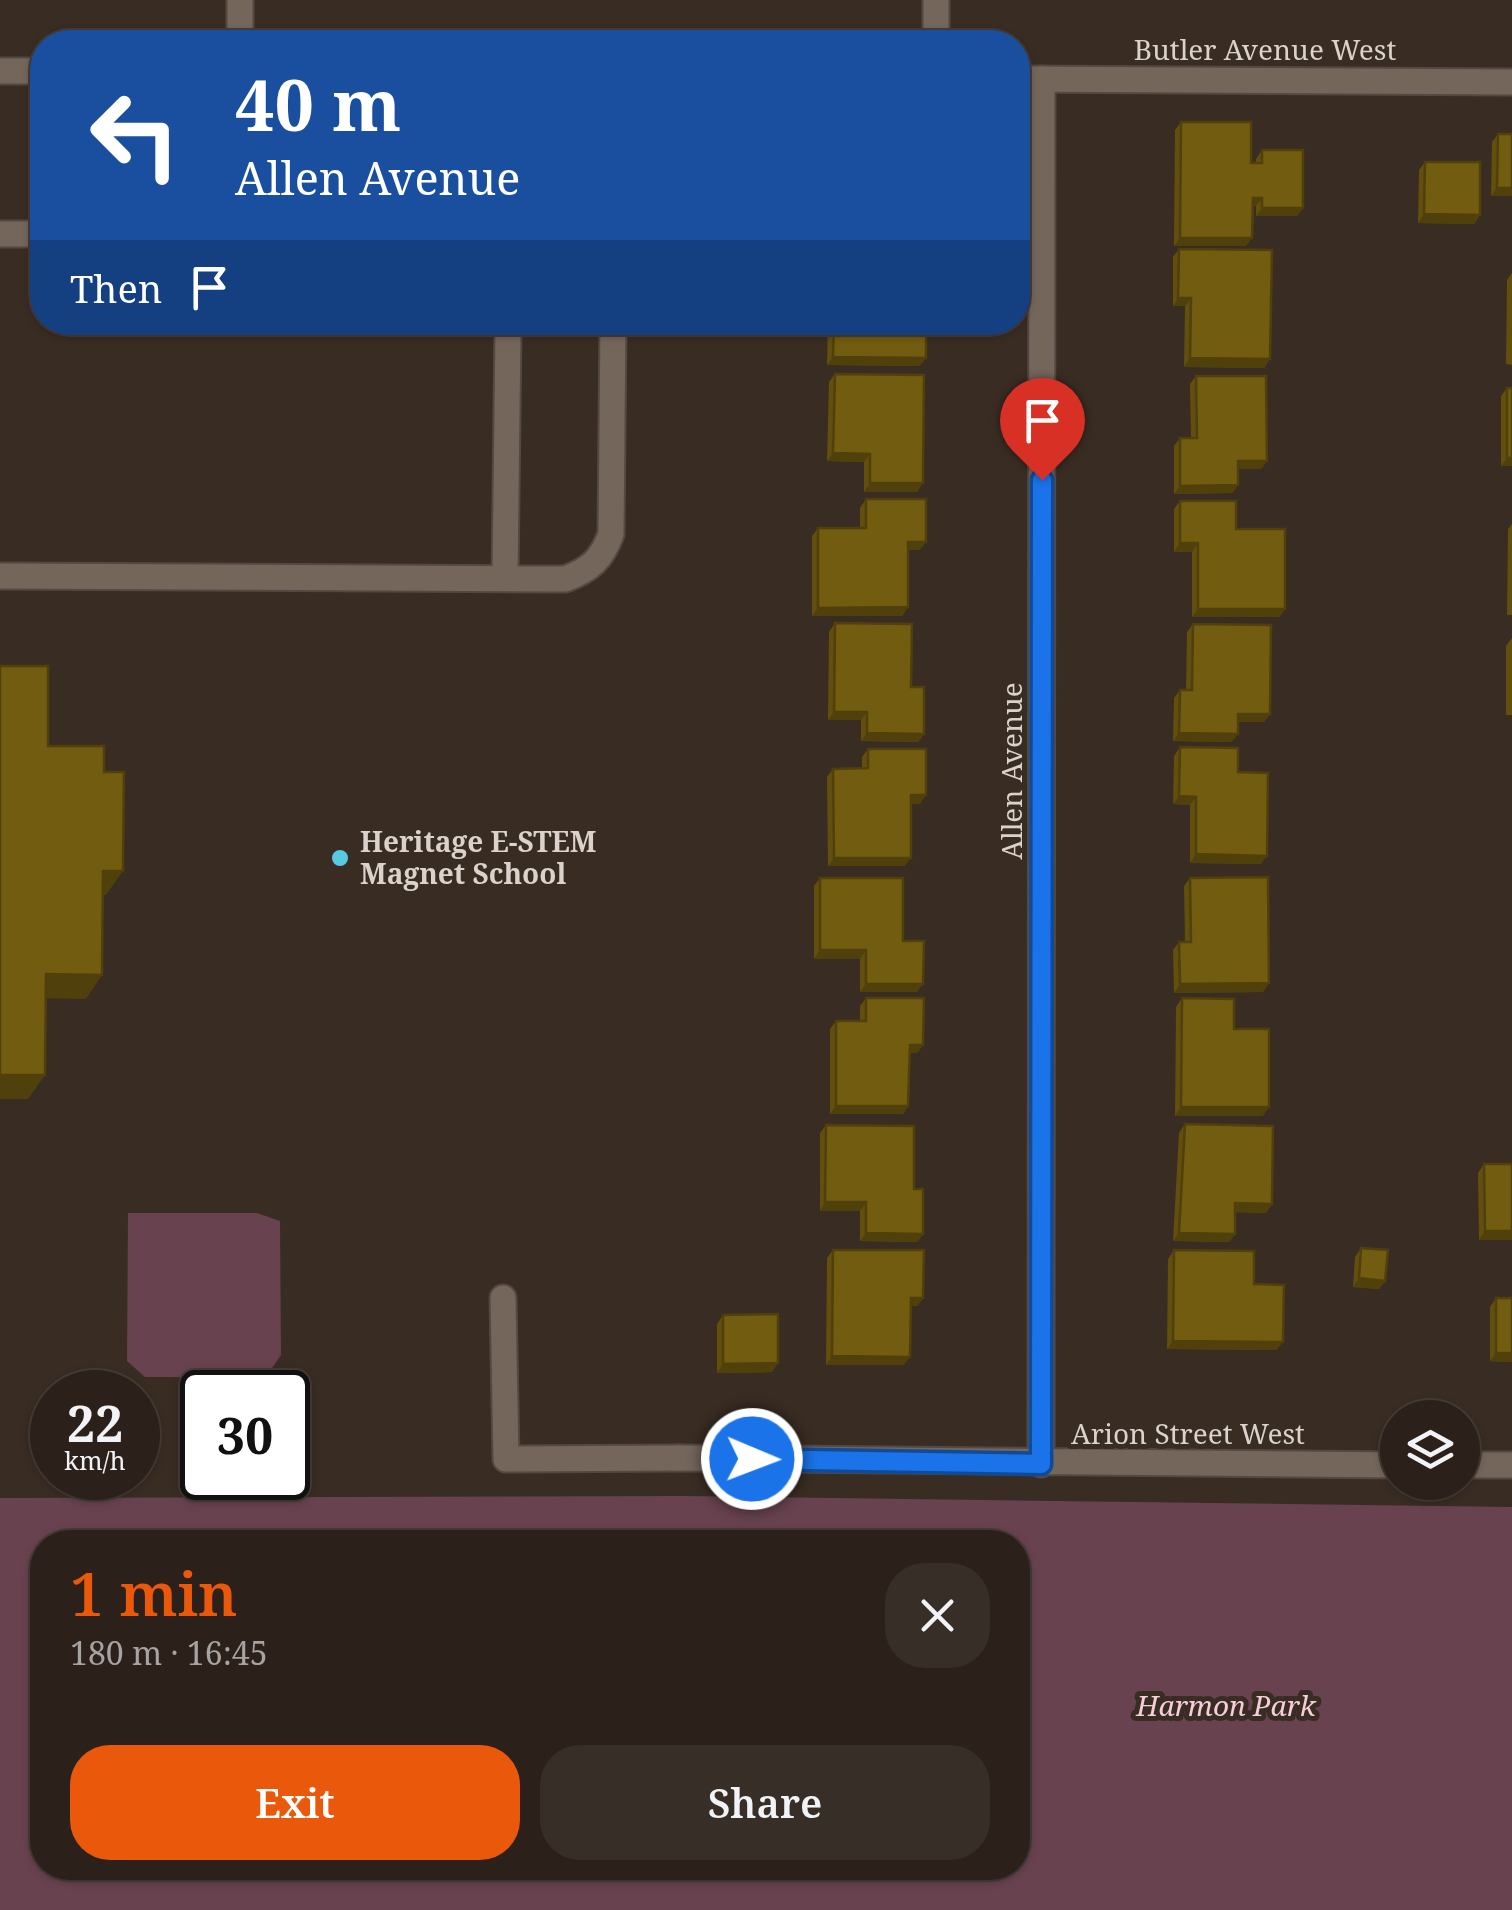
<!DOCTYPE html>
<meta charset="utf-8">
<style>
:root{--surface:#2b211a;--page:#372e27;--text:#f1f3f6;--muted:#a6a3a2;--line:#473e39;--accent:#ea580c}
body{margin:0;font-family:"Noto Serif",serif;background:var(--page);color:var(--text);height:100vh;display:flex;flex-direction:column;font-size:38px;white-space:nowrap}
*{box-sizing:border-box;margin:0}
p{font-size:32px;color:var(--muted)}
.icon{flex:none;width:55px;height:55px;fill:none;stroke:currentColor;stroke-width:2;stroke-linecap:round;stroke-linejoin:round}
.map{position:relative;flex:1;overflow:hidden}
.sheet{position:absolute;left:30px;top:1530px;width:1000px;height:350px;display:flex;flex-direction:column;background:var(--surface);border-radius:40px;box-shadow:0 2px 8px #0004,0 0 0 2px var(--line)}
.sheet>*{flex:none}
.hud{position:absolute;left:30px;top:30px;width:1000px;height:305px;border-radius:40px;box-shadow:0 2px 8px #0004,0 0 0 2px var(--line);background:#1a4fa0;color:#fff;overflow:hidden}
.controls{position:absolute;left:1380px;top:1400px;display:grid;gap:20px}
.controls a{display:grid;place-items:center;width:100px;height:100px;border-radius:50%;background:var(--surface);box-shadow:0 2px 8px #0004,0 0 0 2px var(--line);font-size:50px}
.speed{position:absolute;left:30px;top:1370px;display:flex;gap:20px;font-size:50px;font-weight:700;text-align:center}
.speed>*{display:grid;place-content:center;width:130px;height:130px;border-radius:50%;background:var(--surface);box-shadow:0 2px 8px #0004,0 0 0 2px var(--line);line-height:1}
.speed small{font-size:25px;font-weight:400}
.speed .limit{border:5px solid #111;border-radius:15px;background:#fff;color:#111}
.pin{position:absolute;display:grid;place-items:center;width:85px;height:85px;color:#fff;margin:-102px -42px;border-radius:50% 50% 50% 0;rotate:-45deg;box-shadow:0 0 10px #0007}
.pin .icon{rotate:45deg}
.me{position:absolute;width:110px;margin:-55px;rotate:91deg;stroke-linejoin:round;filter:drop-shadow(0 0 8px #0008)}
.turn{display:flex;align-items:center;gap:35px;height:210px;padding:0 40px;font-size:45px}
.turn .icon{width:130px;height:130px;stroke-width:2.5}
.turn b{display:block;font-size:70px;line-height:85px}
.then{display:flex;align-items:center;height:95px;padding:0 40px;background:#0003;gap:20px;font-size:38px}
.round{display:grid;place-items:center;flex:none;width:105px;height:105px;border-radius:40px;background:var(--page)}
.overview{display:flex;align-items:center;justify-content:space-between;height:170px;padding:0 40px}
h1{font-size:60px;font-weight:600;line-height:75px;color:var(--accent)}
.primary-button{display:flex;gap:20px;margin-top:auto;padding:20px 40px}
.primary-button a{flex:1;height:115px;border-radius:40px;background:var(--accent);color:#fff;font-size:40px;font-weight:600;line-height:115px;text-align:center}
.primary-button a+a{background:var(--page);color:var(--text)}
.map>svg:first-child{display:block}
</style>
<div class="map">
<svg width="1512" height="1910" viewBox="0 0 1512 1910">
<rect width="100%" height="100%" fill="#392c23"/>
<path fill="#68424f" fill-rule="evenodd" d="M 128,1213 L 257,1213 L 280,1221 L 281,1355 L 266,1377 L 145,1377 L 127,1361 Z
M 683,1496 L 1512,1507 L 1512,1910 L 0,1910 L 0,1498 ZM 42,1542 L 1018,1542 L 1018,1868 L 42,1868 Z"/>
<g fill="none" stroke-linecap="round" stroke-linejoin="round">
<defs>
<path id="service" d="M 0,234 L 42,234
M 0,576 L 565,579 C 590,570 602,559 611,534 L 613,322
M 505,578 L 508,329
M 503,1298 L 506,1459 L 679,1458"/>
<path id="minor" d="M 240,0 L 240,42
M 936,42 L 936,0
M 679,1458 L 1398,1465
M 1041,1464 L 1042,79
M 1462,1465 L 1512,1465"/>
<path id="tertiary" d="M 0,71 L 42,71
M 1018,79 L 1512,82"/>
</defs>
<use href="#service" stroke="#544942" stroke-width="29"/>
<use href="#minor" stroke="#544942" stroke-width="29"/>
<use href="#tertiary" stroke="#544942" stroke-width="29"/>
<use href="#service" stroke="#75665b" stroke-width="25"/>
<use href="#minor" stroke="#75665b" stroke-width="25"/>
<use href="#tertiary" stroke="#75665b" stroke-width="25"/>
</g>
<path fill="#624f0e" d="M 1181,122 L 1251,163 L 1256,163 L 1256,159 L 1262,150 L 1303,208 L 1297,216 L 1256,216 L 1256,206 L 1253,206 L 1246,246 L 1174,246 L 1175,130 Z
M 1498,134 L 1512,196 L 1491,196 L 1492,142 Z
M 1425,162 L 1480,215 L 1474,224 L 1418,223 L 1419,170 Z
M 1179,249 L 1270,359 L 1264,368 L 1184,367 L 1185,306 L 1173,306 L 1173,257 Z
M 1512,273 L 1512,365 L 1506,364 L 1507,280 Z
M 828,322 L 926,322 L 920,366 L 827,365 Z
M 835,374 L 917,492 L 864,492 L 864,462 L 827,461 L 829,382 Z
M 1196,376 L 1267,461 L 1261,469 L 1238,469 L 1238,485 L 1232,493 L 1174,494 L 1174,446 L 1180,438 L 1191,438 L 1190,384 Z
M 1507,388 L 1512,466 L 1501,466 L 1501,396 Z
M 866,499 L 920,550 L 908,550 L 908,607 L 902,616 L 812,616 L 812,536 L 818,528 L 860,528 L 860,508 Z
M 1180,501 L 1236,529 L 1285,609 L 1279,617 L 1192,617 L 1192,552 L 1174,552 L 1174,509 Z
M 1512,524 L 1512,615 L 1507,615 L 1508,529 Z
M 835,623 L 911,687 L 924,734 L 918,742 L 861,741 L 861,720 L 828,720 L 829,632 Z
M 1193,624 L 1270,714 L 1264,722 L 1238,722 L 1232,742 L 1173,741 L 1174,698 L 1180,690 L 1186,690 L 1187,632 Z
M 1512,638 L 1512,715 L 1506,715 L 1506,646 Z
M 1180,747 L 1238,772 L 1261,864 L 1190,863 L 1190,805 L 1173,804 L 1174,756 Z
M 868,749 L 920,804 L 911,804 L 905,866 L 828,866 L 827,777 L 833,769 L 862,768 L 862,757 Z
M 820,878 L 903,941 L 917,992 L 860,992 L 860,959 L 814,959 L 814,886 Z
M 1190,878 L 1263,992 L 1174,993 L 1173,950 L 1179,942 L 1185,942 L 1184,886 Z
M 866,998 L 923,1045 L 917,1053 L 909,1053 L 908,1106 L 903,1114 L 830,1114 L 830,1029 L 836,1021 L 860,1021 L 860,1006 Z
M 1182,998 L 1234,1029 L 1263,1116 L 1175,1116 L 1176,1007 Z
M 1185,1124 L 1272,1204 L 1266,1213 L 1235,1212 L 1235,1234 L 1229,1242 L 1173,1241 L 1179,1133 Z
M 826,1125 L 914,1189 L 923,1234 L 917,1242 L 860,1241 L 860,1211 L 820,1211 L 820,1133 Z
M 1484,1164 L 1512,1164 L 1512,1240 L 1479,1240 L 1478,1173 Z
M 1361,1248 L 1385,1281 L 1379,1289 L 1353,1287 L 1355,1257 Z
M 833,1250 L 923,1298 L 917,1306 L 911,1306 L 904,1365 L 826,1365 L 827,1258 Z
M 1174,1250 L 1254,1284 L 1277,1350 L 1167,1349 L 1168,1259 Z
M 1496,1298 L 1512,1298 L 1512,1362 L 1490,1361 L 1490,1307 Z
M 723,1315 L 772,1372 L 717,1373 L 717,1324 Z"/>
<path fill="#50400b" d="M 1497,188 L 1512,188 L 1512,196 L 1491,196 Z
M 1253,198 L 1262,198 L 1256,206 L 1247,206 Z
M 1262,208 L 1303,208 L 1297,216 L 1256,216 Z
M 1424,214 L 1480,215 L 1474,224 L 1418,223 Z
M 1180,238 L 1252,238 L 1246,246 L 1174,246 Z
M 1178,298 L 1191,298 L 1185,306 L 1173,306 Z
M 833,357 L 926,358 L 920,366 L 827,365 Z
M 1190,358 L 1270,359 L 1264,368 L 1184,367 Z
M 833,453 L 870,454 L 864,462 L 827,461 Z
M 1507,458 L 1512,458 L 1512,466 L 1501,466 Z
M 1238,461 L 1267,461 L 1261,469 L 1232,469 Z
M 870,483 L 923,483 L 917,492 L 864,492 Z
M 1238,485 L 1232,493 L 1174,494 L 1180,486 Z
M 908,542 L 926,542 L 920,550 L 902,550 Z
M 1180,543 L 1198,543 L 1192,552 L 1174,552 Z
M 908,607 L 902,616 L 812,616 L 818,608 Z
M 1198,609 L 1285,609 L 1279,617 L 1192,617 Z
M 834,712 L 867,712 L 861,720 L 828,720 Z
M 1238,714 L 1270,714 L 1264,722 L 1232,722 Z
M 867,733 L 924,734 L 918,742 L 861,741 Z
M 1179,733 L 1238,734 L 1232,742 L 1173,741 Z
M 911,795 L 926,795 L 920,804 L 905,804 Z
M 1179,796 L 1196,797 L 1190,805 L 1173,804 Z
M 1196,854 L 1267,856 L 1261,864 L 1190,863 Z
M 834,858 L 911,858 L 905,866 L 828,866 Z
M 103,871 L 123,871 L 106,895 L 86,895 Z
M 820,950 L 866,950 L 860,959 L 814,959 Z
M 46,974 L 102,975 L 86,999 L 29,998 Z
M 1269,983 L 1263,992 L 1174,993 L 1180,984 Z
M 866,984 L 923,984 L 917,992 L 860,992 Z
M 910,1045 L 923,1045 L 917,1053 L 904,1053 Z
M 0,1075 L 45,1075 L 28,1099 L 0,1099 Z
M 836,1106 L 908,1106 L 903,1114 L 830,1114 Z
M 1181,1107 L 1269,1107 L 1263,1116 L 1175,1116 Z
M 825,1202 L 866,1202 L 860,1211 L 820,1211 Z
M 1235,1203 L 1272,1204 L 1266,1213 L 1229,1212 Z
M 1485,1231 L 1512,1231 L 1512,1240 L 1479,1240 Z
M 866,1233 L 923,1234 L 917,1242 L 860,1241 Z
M 1179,1233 L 1235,1234 L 1229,1242 L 1173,1241 Z
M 1359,1278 L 1385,1281 L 1379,1289 L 1353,1287 Z
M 911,1298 L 923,1298 L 917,1306 L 905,1306 Z
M 1173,1341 L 1283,1342 L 1277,1350 L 1167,1349 Z
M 1496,1353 L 1512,1353 L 1512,1362 L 1490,1361 Z
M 832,1356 L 910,1357 L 904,1365 L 826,1365 Z
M 778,1363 L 772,1372 L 717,1373 L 723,1364 Z"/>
<path fill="#725c10" stroke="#50400b" stroke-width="2.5" d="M 1181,122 L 1251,122 L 1251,163 L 1262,163 L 1262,150 L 1303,150 L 1303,208 L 1262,208 L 1262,198 L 1253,198 L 1252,238 L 1180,238 Z
M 1498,134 L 1512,134 L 1512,188 L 1497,188 Z
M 1425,162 L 1480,162 L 1480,215 L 1424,214 Z
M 1179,249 L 1272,250 L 1270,359 L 1190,358 L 1191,298 L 1178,298 Z
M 834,322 L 926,322 L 926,358 L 833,357 Z
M 835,374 L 924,375 L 923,483 L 870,483 L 870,454 L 833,453 Z
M 1196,376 L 1266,376 L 1267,461 L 1238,461 L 1238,485 L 1180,486 L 1180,438 L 1197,438 Z
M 1507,388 L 1512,388 L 1512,458 L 1507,458 Z
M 866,499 L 926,499 L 926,542 L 908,542 L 908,607 L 818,608 L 818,528 L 866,528 Z
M 1180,501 L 1236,501 L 1236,529 L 1285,529 L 1285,609 L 1198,609 L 1198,543 L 1180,543 Z
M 835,623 L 912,624 L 911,687 L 924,687 L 924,734 L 867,733 L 867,712 L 834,712 Z
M 1193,624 L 1271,625 L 1270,714 L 1238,714 L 1238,734 L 1179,733 L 1180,690 L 1192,690 Z
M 0,666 L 48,666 L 48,746 L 104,746 L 104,772 L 124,772 L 123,871 L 103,871 L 102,975 L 46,974 L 45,1075 L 0,1075 Z
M 1180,747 L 1238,748 L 1238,772 L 1268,773 L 1267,856 L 1196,854 L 1196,797 L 1179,796 Z
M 868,749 L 926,749 L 926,795 L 911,795 L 911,858 L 834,858 L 833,769 L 868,768 Z
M 1268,877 L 1269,983 L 1180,984 L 1179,942 L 1191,942 L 1190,878 Z
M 820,878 L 903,878 L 903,941 L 924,941 L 923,984 L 866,984 L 866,950 L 820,950 Z
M 866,998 L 924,998 L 923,1045 L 910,1045 L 908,1106 L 836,1106 L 836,1021 L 866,1021 Z
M 1182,998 L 1234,999 L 1234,1029 L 1269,1029 L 1269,1107 L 1181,1107 Z
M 1185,1124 L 1273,1126 L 1272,1204 L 1235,1203 L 1235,1234 L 1179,1233 Z
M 826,1125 L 914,1126 L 914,1189 L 923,1189 L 923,1234 L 866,1233 L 866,1202 L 825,1202 Z
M 1484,1164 L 1512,1164 L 1512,1231 L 1485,1231 Z
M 1361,1248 L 1388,1250 L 1385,1281 L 1359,1278 Z
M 833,1250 L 924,1250 L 923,1298 L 911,1298 L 910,1357 L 832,1356 Z
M 1174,1250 L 1254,1251 L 1254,1284 L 1284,1285 L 1283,1342 L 1173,1341 Z
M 1496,1298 L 1512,1298 L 1512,1353 L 1496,1353 Z
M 778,1314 L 778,1363 L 723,1364 L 723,1315 Z"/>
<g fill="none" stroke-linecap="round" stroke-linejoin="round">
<defs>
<path id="route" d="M 752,1459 L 1041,1464 L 1042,480"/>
</defs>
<use href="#route" stroke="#114b97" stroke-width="25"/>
<use href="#route" stroke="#1a73e8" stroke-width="18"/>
</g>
<circle fill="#58c9e3" stroke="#392c23" stroke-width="4" cx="340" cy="858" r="10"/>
<g text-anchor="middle" stroke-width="10" stroke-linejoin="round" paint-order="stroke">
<g font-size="28" fill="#dbd2cc" stroke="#392c23">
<text x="1265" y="60">Butler Avenue West</text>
<text transform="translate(1012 771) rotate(-90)" y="10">Allen Avenue</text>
<text x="1188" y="1444">Arion Street West</text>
</g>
<g font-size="28" font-weight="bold" fill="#dbd2cc" stroke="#392c23" text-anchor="start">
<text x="360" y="852">Heritage E-STEM<tspan x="360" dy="32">Magnet School</tspan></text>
</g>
<g font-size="28" font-style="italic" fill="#f6cdda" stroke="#392c23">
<text x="1226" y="1716">Harmon Park</text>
</g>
</g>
</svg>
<div class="controls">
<a><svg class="icon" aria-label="layers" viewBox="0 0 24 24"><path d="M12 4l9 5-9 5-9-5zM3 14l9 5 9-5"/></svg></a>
</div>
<div class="speed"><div>22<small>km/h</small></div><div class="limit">30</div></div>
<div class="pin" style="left:1042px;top:480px;background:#d93025"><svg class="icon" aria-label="arrive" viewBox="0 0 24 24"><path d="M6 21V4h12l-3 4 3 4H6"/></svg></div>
<svg class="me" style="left:752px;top:1459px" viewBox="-20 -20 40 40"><circle r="17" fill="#1a73e8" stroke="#fff" stroke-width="3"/><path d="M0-11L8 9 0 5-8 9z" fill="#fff"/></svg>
<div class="hud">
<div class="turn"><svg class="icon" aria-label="left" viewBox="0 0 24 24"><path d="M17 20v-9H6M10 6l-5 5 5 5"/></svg><div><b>40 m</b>Allen Avenue</div></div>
<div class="then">Then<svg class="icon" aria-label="arrive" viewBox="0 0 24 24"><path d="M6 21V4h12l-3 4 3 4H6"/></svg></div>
</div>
<section class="sheet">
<div class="overview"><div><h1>1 min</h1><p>180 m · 16:45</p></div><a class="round"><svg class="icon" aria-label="close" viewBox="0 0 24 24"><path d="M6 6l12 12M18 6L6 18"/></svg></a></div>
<div class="primary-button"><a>Exit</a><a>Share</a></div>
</section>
</div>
